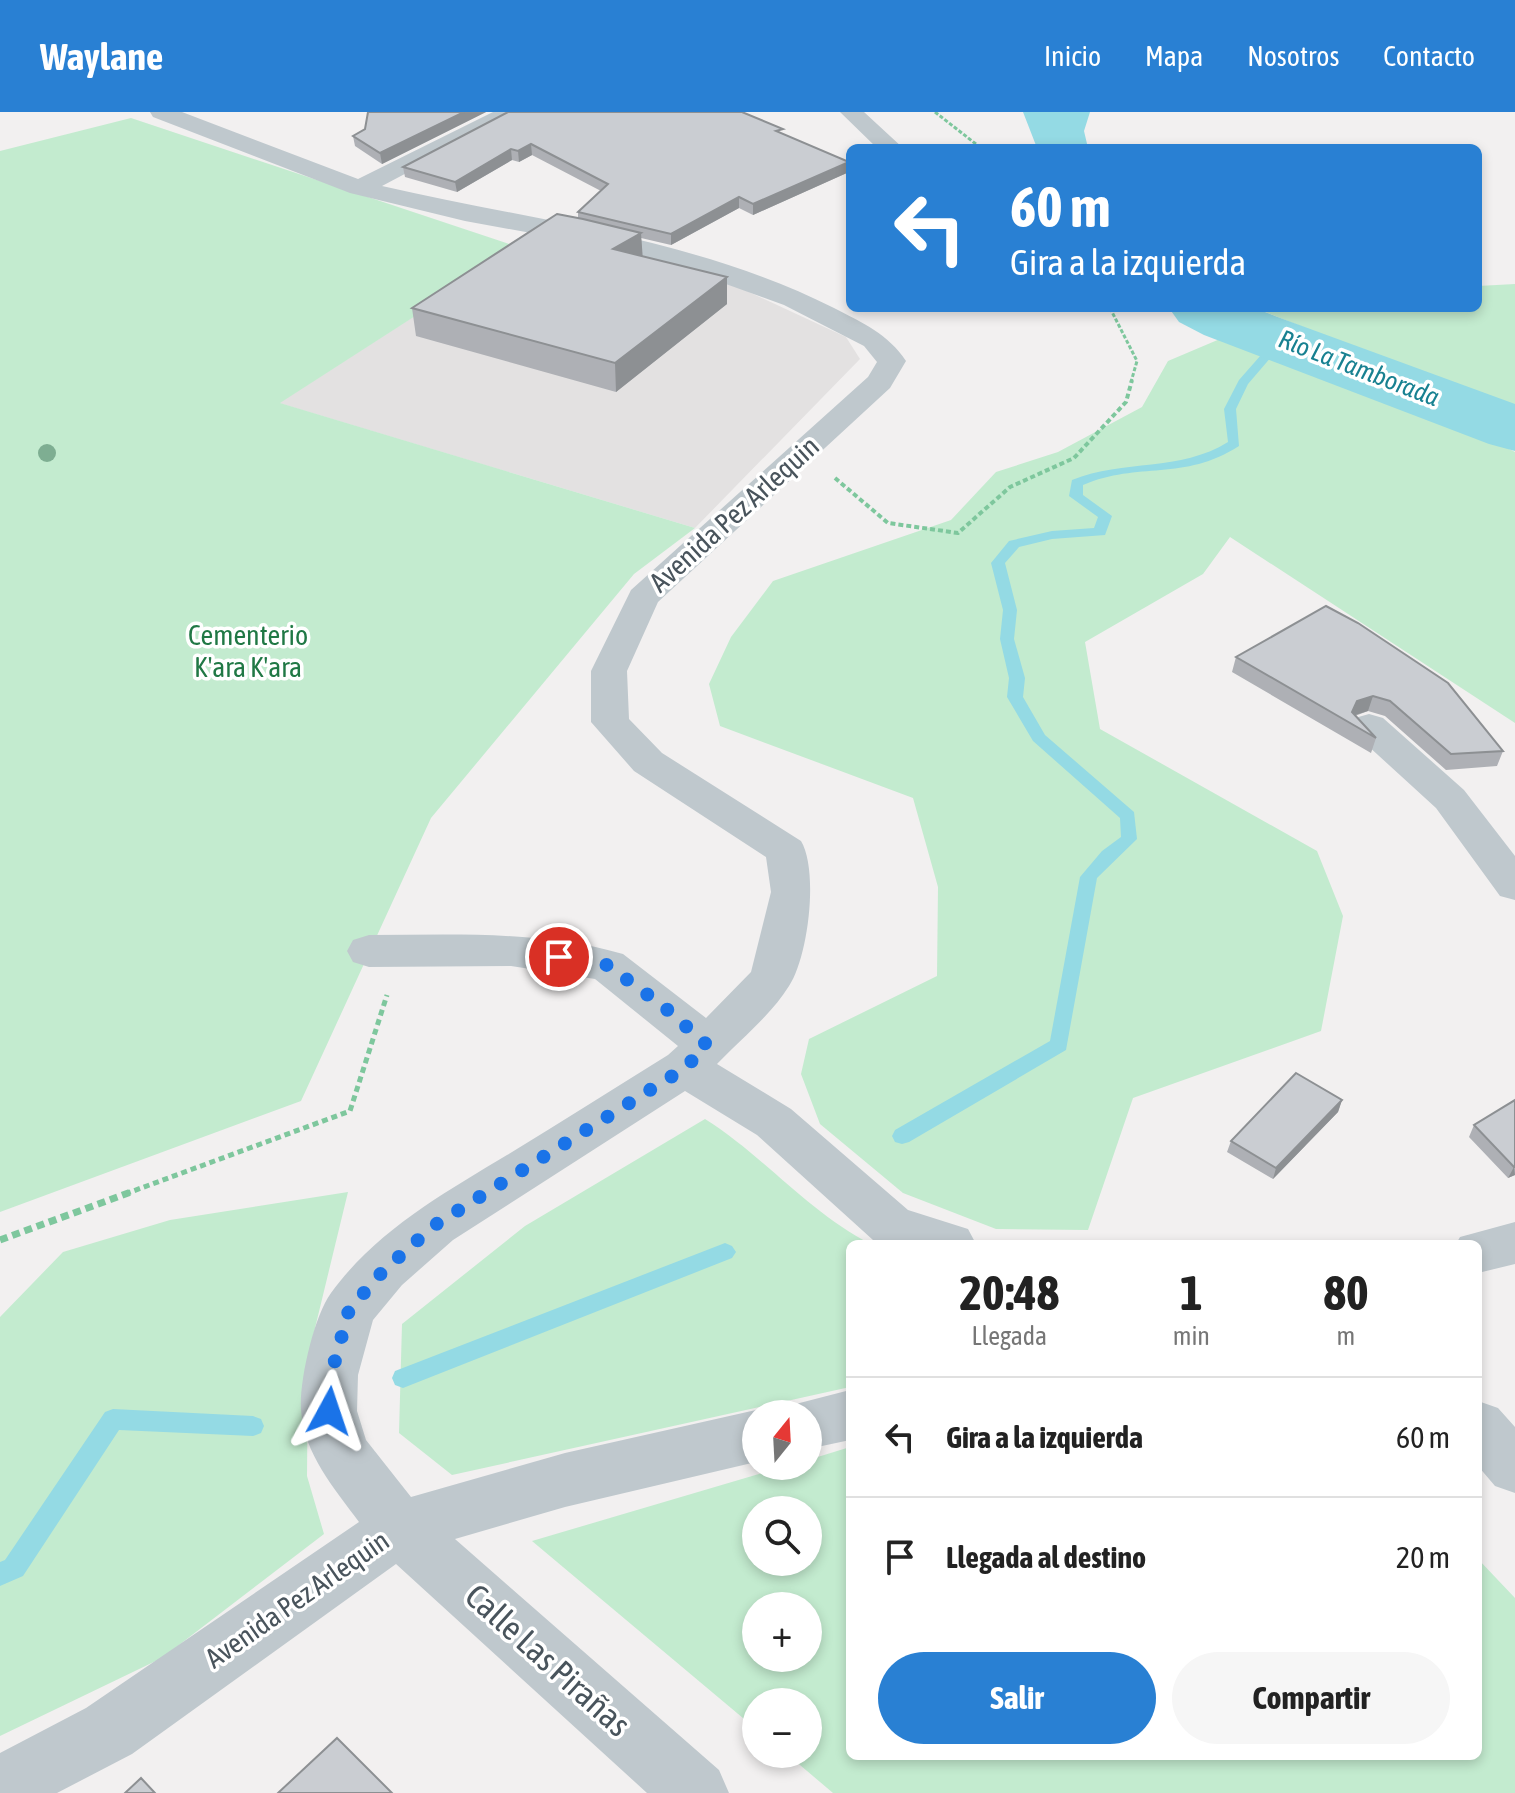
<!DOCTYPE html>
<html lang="es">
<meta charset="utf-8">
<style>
:root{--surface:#fff;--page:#f6f6f6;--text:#222;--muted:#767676;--line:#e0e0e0;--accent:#2980d3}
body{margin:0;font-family:"Asap Condensed",sans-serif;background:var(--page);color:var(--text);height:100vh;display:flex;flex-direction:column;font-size:30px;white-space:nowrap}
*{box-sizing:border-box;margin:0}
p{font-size:26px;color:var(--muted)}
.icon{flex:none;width:44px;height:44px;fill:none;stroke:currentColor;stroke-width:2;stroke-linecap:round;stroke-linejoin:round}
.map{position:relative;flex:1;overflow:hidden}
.panel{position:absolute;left:846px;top:1128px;width:636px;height:520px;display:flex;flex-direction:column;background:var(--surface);border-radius:12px;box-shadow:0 4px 12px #0003}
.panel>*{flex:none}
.hud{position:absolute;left:846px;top:32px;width:636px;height:168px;border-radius:12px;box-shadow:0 4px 12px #0003;background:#2980d3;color:#fff;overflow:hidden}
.needle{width:52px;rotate:18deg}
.controls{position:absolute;left:742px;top:1288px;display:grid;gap:16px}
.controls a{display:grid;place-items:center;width:80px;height:80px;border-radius:50%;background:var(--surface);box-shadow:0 4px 12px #0003;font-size:40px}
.pin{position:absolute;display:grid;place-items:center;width:68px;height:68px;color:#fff;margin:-34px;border:4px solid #fff;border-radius:50%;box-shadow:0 2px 8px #0007}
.me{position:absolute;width:88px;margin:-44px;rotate:5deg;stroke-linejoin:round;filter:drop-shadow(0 0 6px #0008)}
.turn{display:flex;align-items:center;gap:28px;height:168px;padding:0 32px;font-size:36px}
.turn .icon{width:104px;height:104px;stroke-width:2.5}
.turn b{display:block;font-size:56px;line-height:68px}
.eta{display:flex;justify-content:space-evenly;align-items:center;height:136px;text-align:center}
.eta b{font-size:48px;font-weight:700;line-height:56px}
.primary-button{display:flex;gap:16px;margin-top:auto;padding:16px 32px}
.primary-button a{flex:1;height:92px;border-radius:48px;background:var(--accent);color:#fff;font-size:32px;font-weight:700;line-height:92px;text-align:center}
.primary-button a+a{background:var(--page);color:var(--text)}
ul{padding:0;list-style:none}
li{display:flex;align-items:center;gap:24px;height:120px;padding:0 32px;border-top:2px solid var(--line)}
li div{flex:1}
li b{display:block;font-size:30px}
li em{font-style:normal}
header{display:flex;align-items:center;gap:48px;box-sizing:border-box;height:112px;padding:0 40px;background:var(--accent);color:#fff}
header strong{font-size:38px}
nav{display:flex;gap:44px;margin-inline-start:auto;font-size:28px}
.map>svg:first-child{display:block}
</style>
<header>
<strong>Waylane</strong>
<nav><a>Inicio</a><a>Mapa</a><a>Nosotros</a><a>Contacto</a></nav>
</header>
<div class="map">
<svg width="1515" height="1681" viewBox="0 0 1515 1681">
<rect width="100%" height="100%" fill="#f2f0f0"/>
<path fill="#e3e1e1" d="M 547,119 L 725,169 L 846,225 L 860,247 L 695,416 L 279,291 Z"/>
<path fill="#c3ebcf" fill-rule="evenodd" d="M 131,6 L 521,136 L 280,291 L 695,416 L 634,462 L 431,706 L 301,989 L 0,1100 L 0,39 Z
M 1515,172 L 1515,299 L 1255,196 L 1478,196 L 1478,174 Z
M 1227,224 L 1446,305 L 1515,340 L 1515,611 L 1230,425 L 1203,462 L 1085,530 L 1100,617 L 1317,739 L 1343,804 L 1321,919 L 1133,986 L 1088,1118 L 996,1117 L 903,1081 L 820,1012 L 801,962 L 809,927 L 937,864 L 938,775 L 913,686 L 720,614 L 709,572 L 731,525 L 773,469 L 951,408 L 996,360 L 1058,340 L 1142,295 L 1168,249 Z
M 705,1007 C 764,1044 808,1100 871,1132 L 850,1132 L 850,1275 L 452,1363 L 399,1321 L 402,1212 L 525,1114 Z
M 348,1080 L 308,1245 L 307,1364 L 324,1422 L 162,1546 L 0,1624 L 0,1205 L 63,1140 L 170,1108 Z
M 850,1335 L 850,1644 L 1478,1644 L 1478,1447 L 1515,1486 L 1515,1681 L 833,1681 L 787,1642 L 808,1642 L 808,1590 L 756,1590 L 756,1617 L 532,1429 L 786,1354 L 808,1354 L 808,1348 ZM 756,1398 L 808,1398 L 808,1450 L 756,1450 ZM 756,1494 L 808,1494 L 808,1546 L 756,1546 Z"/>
<path fill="#94dae4" d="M 1023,0 L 1090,0 L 1084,19 L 1088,36 L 1037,36 Z
M 1173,196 L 1255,196 L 1360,240 L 1252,234 L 1209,217 Z"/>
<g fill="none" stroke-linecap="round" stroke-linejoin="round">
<path fill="#94dae4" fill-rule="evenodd" d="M 1275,227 L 1285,229 L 1248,272 L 1236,297 L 1239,334 C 1183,370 1139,349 1083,373 L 1083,383 L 1112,404 L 1105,423 L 1052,427 L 1019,435 L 1005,451 L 1017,498 L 1014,527 L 1025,566 L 1023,585 L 1045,623 L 1134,700 L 1137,727 L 1097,766 L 1066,938 L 909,1030 L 902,1032 L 895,1030 L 892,1024 L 895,1018 L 1050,929 L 1080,765 L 1102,739 L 1121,725 L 1120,706 L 1033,629 L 1007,585 L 1009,566 L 1000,527 L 1003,498 L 991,451 L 1009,429 L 1052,419 L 1094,416 L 1098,405 L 1069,384 L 1072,368 C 1124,347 1180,360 1228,330 L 1224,297 L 1239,268 Z
M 725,1131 L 732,1134 L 736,1140 L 732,1146 L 403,1276 L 395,1273 L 392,1266 L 395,1259 Z
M 113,1297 L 253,1304 L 261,1307 L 264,1314 L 261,1321 L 253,1324 L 119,1318 L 23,1464 L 0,1474 L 0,1450 L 5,1448 L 105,1300 Z"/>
<path fill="#94dae4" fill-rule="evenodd" d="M 1169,196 L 1253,196 L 1515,292 L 1515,339 L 1489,332 L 1204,223 L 1179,210 Z"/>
<path stroke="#7ec79d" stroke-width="3" stroke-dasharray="4 2" stroke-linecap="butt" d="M 935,0 L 981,36
M 1110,196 L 1137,249 L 1131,270"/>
<path stroke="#7ec79d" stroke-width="4" stroke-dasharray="5 3" stroke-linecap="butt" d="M 835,366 L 888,411 L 958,421 L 1010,375 L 1074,346 L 1126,290 L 1132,268"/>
<path stroke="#7ec79d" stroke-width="5" stroke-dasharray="6 4" stroke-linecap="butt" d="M 125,1082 L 350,999 L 387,883"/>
<path stroke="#7ec79d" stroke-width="7" stroke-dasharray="8 5" stroke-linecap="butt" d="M 0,1128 L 131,1080"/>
<path fill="#bfc8cd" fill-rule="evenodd" d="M 150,0 L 182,0 L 358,67 L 493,0 L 522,0 L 382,74 C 533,109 693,125 834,196 C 863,211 888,222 906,249 L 890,276 L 658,490 L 627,559 L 629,607 L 662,641 L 801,729 C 819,759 808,846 789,874 C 771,903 740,928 717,952 L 791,997 L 908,1098 L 968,1117 L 976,1132 L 885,1132 L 873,1128 L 757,1023 L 685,979 L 453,1128 L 402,1173 L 373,1208 L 358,1263 L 357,1299 L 366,1328 L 411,1385 L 565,1341 L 756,1298 L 765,1302 L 756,1302 L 756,1350 L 565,1395 L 455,1427 L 719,1658 L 729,1681 L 647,1681 L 396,1452 L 132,1642 L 57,1681 L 0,1681 L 0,1641 L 86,1596 L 359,1410 C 334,1376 304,1342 301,1298 C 299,1269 314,1204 331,1181 C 376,1119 444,1081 507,1043 C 561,1010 615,976 668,943 L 678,934 L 595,867 L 511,854 L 369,855 L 353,850 L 347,839 L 353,828 L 369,823 C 454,823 540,818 623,842 L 706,906 L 751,860 L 771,780 L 766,745 L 634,659 L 591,610 L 591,559 L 631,478 L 868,265 L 877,250 L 864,234 L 784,193 L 676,154 L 586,131 L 465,109 L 350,81 L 153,5 Z
M 840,0 L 864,0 L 903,36 L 877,36 Z
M 1369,602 L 1383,606 L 1464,678 L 1515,744 L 1515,788 L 1500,784 L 1436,696 L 1355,622 L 1350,614 L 1355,606 Z
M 1515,1110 L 1515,1152 L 1478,1161 L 1478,1132 L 1456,1132 L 1460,1125 Z
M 850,1278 L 850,1328 L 808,1337 L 808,1302 L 785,1302 L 788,1294 Z
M 1478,1289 L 1498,1296 L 1515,1315 L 1515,1381 L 1495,1374 L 1478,1354 Z"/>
</g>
<circle fill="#7eae92" cx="47" cy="341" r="9"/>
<path fill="#aeb0b5" d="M 368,0 L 486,0 L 382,52 L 355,34 L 353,24 L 365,17 Z
M 508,0 L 783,22 L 849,60 L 753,103 L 739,96 L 671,133 L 641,126 L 642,144 L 727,192 L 616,280 L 416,224 L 412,196 L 578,106 L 578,100 L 601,79 L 532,43 L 519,50 L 512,48 L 457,80 L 405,65 L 403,55 Z
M 1326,494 L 1503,639 L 1497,654 L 1446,658 L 1385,604 L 1368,599 L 1355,604 L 1376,626 L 1371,641 L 1232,560 L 1236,545 Z
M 1342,988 L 1338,1000 L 1273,1067 L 1227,1040 L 1231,1029 Z
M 1515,988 L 1515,1063 L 1508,1066 L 1469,1025 L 1474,1013 Z"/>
<path fill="#8d9093" d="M 464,0 L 486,0 L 382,52 L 380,41 Z
M 531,32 L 532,43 L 519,50 L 518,39 Z
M 511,37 L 512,48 L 457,80 L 455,70 Z
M 849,50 L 849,60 L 753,103 L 753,92 Z
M 739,85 L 739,96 L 671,133 L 671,122 Z
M 641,121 L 643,149 L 613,137 Z
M 727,165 L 727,192 L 616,280 L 615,251 Z
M 1373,584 L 1368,599 L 1352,604 L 1352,600 L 1357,589 Z
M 1342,988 L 1338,1000 L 1273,1067 L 1276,1056 Z
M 1514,1055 L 1515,1063 L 1508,1066 Z"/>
<path fill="#cacdd2" stroke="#8d9093" stroke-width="2" d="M 368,0 L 464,0 L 380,41 L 353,24 L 365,17 Z
M 508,0 L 742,0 L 783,17 L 776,19 L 849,50 L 753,92 L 739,85 L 671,122 L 578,100 L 608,72 L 531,32 L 518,39 L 511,37 L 455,70 L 403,55 Z
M 557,102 L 583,107 L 641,121 L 613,137 L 727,165 L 615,251 L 412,196 Z
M 1326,494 L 1358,511 L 1448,571 L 1503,639 L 1451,642 L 1390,589 L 1373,584 L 1357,589 L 1352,600 L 1376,626 L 1236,545 Z
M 1296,961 L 1342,988 L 1276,1056 L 1231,1029 Z
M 1515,988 L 1515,1055 L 1514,1055 L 1474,1013 Z
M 337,1626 L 392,1681 L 278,1681 Z
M 141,1666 L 155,1681 L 125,1681 Z"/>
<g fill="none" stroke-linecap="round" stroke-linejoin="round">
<path stroke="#1a73e8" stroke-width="14" stroke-dasharray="0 25.2" d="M 329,1299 L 331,1263 L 349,1198 L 384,1158 L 435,1113 L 685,956 L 707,933 L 663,894 L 607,853 L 559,845"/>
</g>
<g text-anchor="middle" stroke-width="7" stroke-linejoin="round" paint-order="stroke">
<g font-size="26" font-style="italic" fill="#188191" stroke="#fff">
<text transform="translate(1359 256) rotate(21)" y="9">Río La Tamborada</text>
</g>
<g font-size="28" fill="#49545c" stroke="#fff">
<text transform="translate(734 402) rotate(-42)" y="10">Avenida Pez Arlequin</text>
<text transform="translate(297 1487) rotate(-35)" y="10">Avenida Pez Arlequin</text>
</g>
<g font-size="28" fill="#207845" stroke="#fff">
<text x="248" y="533">Cementerio<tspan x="248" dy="32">K'ara K'ara</tspan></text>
</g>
<g font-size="34" fill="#49545c" stroke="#fff">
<text transform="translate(548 1548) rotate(42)" y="12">Calle Las Pirañas</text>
</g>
</g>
</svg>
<div class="controls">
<a><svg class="needle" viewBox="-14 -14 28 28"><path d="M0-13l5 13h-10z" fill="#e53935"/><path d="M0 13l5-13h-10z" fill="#767676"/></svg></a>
<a><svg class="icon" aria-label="search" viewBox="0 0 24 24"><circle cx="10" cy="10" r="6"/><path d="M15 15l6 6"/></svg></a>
<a>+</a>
<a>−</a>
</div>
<div class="pin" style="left:559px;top:845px;background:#d93025"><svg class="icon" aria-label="arrive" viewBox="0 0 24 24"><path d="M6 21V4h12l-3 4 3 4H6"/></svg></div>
<svg class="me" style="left:329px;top:1299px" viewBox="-20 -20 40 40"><path d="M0-17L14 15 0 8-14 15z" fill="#1a73e8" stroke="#fff" stroke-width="4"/></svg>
<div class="hud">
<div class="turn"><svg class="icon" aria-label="left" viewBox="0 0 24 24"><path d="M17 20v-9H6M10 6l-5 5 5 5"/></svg><div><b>60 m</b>Gira a la izquierda</div></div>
</div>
<section class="panel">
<div class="eta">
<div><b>20:48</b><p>Llegada</p></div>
<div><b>1</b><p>min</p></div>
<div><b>80</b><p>m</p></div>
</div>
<ul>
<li><svg class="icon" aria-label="left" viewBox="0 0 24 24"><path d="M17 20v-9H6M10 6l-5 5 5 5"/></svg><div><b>Gira a la izquierda</b></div><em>60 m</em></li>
<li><svg class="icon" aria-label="arrive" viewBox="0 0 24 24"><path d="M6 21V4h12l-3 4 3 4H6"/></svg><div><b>Llegada al destino</b></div><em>20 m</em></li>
</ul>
<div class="primary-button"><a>Salir</a><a>Compartir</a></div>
</section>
</div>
